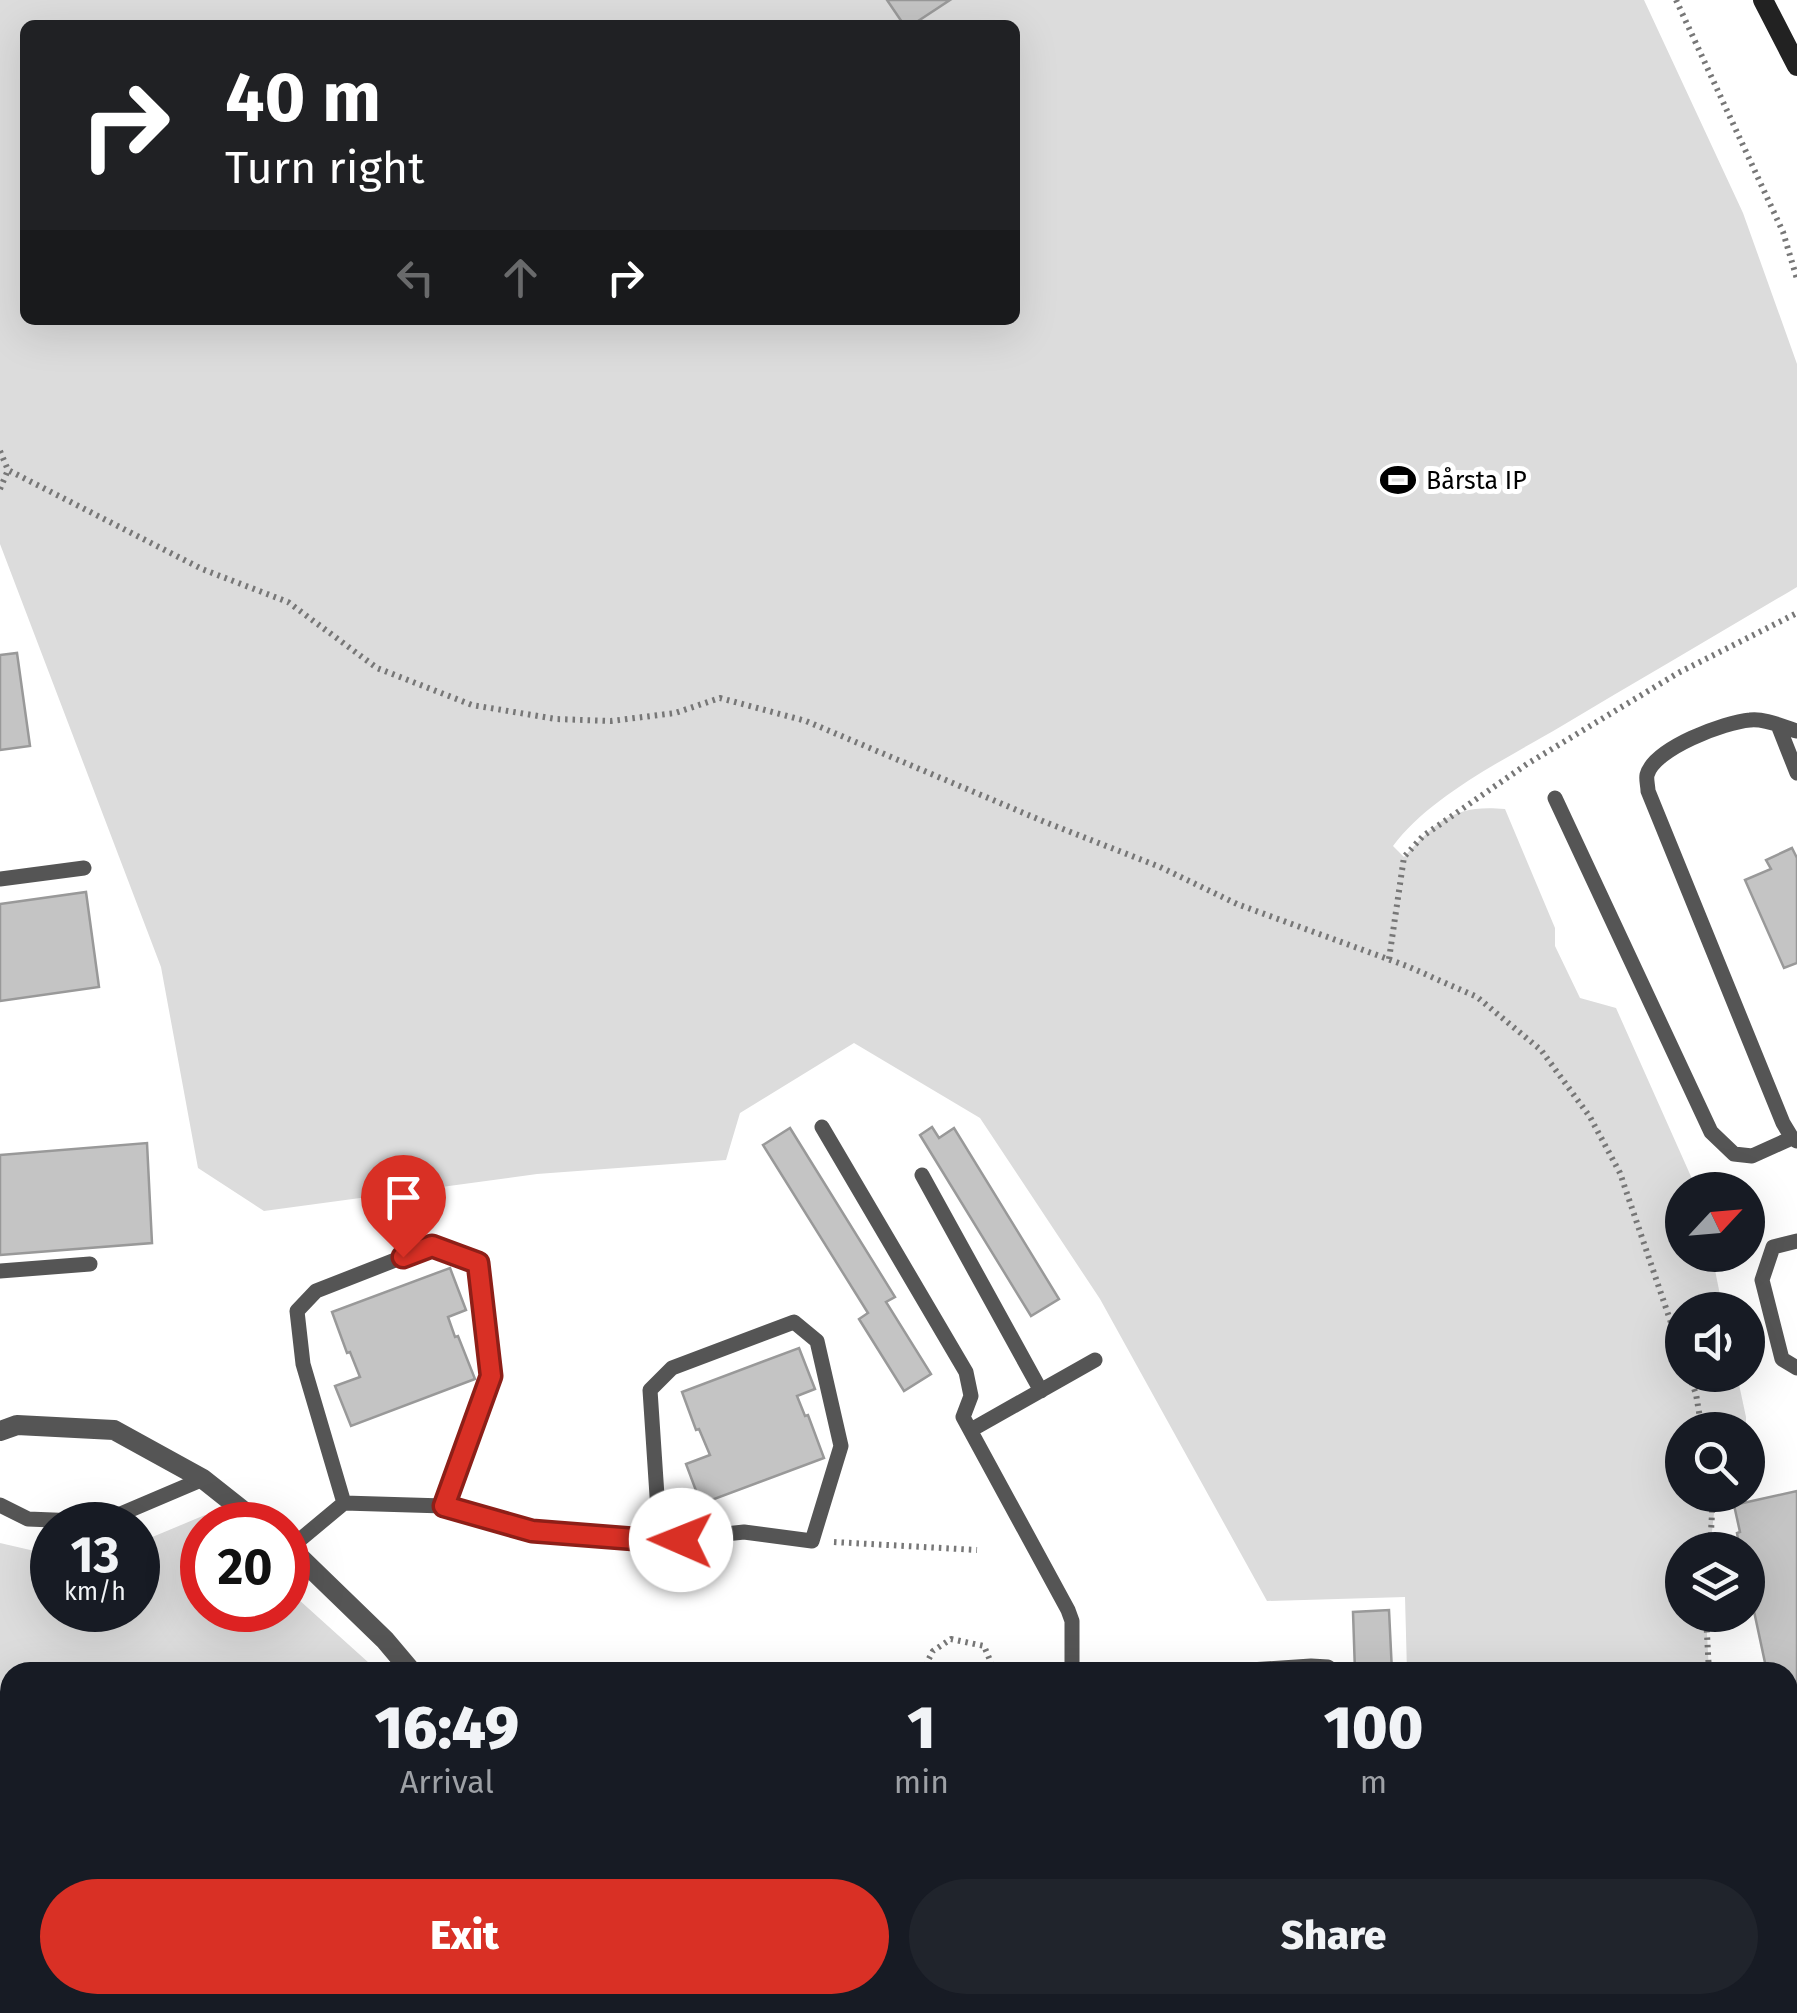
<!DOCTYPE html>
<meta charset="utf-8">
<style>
:root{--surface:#171b24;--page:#20242c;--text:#f1f3f6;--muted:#9ea1a6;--accent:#d93025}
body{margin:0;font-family:"Fira Sans",sans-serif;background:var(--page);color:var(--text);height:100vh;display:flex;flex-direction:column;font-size:38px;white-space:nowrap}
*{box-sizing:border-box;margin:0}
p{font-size:32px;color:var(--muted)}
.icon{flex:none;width:55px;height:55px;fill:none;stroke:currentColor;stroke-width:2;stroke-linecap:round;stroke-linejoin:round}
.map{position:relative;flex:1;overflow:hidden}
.details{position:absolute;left:0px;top:1662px;width:1798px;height:352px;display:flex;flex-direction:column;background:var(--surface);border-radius:30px 30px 0 0;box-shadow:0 10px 40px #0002}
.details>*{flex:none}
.guide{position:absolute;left:20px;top:20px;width:1000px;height:305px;border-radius:15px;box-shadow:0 10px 40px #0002;background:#202124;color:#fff;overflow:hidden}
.needle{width:65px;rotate:64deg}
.buttons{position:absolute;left:1665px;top:1172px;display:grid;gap:20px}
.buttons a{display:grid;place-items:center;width:100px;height:100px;border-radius:50%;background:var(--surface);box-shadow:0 10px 40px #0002;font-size:50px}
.speed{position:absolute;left:30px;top:1502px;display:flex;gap:20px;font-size:50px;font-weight:700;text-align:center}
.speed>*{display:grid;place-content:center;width:130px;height:130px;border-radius:50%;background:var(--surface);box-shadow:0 10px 40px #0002;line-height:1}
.speed small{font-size:25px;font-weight:400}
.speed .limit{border:15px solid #d22;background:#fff;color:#111}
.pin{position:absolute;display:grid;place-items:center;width:85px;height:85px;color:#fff;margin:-102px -42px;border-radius:50% 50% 50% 0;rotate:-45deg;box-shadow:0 0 10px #0007}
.pin .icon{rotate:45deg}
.me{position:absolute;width:110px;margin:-55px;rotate:271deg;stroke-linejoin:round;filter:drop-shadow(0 0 8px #0008)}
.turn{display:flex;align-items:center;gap:35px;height:210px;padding:0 40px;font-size:45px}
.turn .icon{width:130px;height:130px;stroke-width:2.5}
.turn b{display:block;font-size:70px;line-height:85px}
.lanes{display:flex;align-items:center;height:95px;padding:0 40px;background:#0003;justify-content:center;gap:50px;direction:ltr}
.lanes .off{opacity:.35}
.eta{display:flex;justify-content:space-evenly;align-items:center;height:170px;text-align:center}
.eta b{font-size:60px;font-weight:800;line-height:70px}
.primary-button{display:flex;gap:20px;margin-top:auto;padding:20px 40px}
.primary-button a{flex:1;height:115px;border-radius:60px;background:var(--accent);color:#fff;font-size:40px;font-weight:800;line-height:115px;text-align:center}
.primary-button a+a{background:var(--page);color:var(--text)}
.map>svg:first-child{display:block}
</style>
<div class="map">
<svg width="1797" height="2013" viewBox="0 0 1797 2013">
<rect width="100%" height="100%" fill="#fff"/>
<path fill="#dcdcdc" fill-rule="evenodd" d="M 0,0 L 1644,0 L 1743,213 L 1797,364 L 1797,587 C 1718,634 1639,680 1560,727 C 1507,758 1430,796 1393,846 L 1404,857 C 1437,821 1454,804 1505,809 L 1555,928 L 1555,946 L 1580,998 L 1616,1008 L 1697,1190 L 1682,1190 L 1682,1255 L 1712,1255 L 1723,1310 L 1682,1310 L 1682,1375 L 1737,1375 L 1746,1417 L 1746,1430 L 1682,1430 L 1682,1495 L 1716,1495 L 1710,1550 L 1682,1550 L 1682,1615 L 1706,1615 L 1709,1672 L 1407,1672 L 1405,1597 L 1267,1601 L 1100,1299 L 980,1118 L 854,1043 L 740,1113 L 726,1160 L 537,1174 L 264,1211 L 198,1168 L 161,967 L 0,544 ZM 25,25 L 1015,25 L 1015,320 L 25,320 Z
M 205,1515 L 216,1525 L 202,1525 L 202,1610 L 288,1610 L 288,1590 L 379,1672 L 10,1672 L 10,1699 L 0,1685 L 0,1543 L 52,1555 L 52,1610 L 138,1610 L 138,1543 Z
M 194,2005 L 428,2005 L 428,2013 L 197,2013 Z
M 1415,2005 L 1693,2005 L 1693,2013 L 1416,2013 Z"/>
<path fill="#c4c4c4" stroke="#999" stroke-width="2.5" d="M 887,0 L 950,0 L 912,25 L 904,25 Z
M 17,653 L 30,746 L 0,750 L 0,655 Z
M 1792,848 L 1797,858 L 1797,963 L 1784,968 L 1745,880 L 1771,869 L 1766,860 Z
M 86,892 L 99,987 L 0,1001 L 0,904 Z
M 932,1127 L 939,1138 L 954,1128 L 1059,1299 L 1031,1316 L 920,1135 Z
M 790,1128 L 895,1297 L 886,1302 L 931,1374 L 904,1391 L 859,1319 L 868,1313 L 763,1145 Z
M 147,1143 L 152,1243 L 0,1255 L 0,1155 Z
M 450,1268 L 466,1310 L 448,1317 L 455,1337 L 458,1336 L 475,1379 L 351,1426 L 335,1386 L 360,1377 L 350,1352 L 347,1353 L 332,1312 Z
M 799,1348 L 815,1389 L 797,1396 L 805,1416 L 808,1415 L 824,1458 L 701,1504 L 686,1464 L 710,1455 L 699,1429 L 696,1430 L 682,1392 Z
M 1797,1491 L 1797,1766 L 1788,1768 L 1788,1672 L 1767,1672 L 1748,1583 L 1748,1550 L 1740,1550 L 1737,1533 L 1740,1532 L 1734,1505 Z
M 1389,1610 L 1392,1672 L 1355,1672 L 1353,1612 Z
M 22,2005 L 49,2005 L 28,2013 L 25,2013 Z
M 60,2005 L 125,2005 L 128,2013 L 63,2013 Z
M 522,2005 L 688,2005 L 691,2013 L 525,2013 Z
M 1267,2005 L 1330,2005 L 1330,2013 L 1267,2013 Z
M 1367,2005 L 1402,2005 L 1403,2013 L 1367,2013 Z"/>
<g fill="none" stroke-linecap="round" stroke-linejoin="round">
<path stroke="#777" stroke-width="6" stroke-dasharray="2.5 5" stroke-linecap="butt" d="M 1676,0 L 1783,232 L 1797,279
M 0,451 L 8,470
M 0,489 L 8,470 L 202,569 L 288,602 L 377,668 L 472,705 L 556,719 L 611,721 L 675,713 L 720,698 L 806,721 L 1045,822 L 1160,867 L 1237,904 L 1407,966 L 1477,997 L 1541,1050 L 1590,1117 L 1620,1173 L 1682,1355
M 1389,959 L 1404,857 L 1423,836 L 1527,764 L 1678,673 L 1797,613
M 1689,1375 L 1696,1394 L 1702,1430
M 834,1542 L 977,1550
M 1710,1550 L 1713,1495
M 1706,1615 L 1709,1672
M 922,1672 L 933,1651 L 951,1639 L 984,1646 L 995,1672
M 1788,1812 L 1797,1815
M 731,2005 L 731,2013
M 937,2005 L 937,2013"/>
<path stroke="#555" stroke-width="15" d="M 1778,725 L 1797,773
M 1797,731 C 1783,727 1765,718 1750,720 C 1725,722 1654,748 1647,775 C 1646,780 1648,786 1648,791 L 1783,1123 L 1792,1138 L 1797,1141
M 1555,798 L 1711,1132 L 1734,1154 L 1752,1156 L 1792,1138
M 0,879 L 84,868
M 822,1127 L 966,1372 L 971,1396 L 963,1417 L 1068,1610 L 1072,1621 L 1072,1672
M 922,1175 L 1041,1391
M 1797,1241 L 1773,1247 L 1762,1280 L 1782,1359 L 1797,1368
M 0,1271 L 90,1264
M 971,1430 L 1095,1360
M 344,1503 L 303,1364 L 297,1311 L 316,1291 L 431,1246 L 477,1263 L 491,1376 L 444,1506
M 0,1505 L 28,1519 L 102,1522 L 203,1479
M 290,1548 L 344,1503 L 444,1506 L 532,1531 L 660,1541 L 744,1532 L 812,1541 L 841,1446 L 817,1341 L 794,1322 L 672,1368 L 650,1390 L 660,1541
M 1220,1672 L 1311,1666 L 1328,1667 L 1335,1672
M 1083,2005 L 1083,2013
M 1249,2005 L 1249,2013
M 1353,2005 L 1353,2013"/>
<path stroke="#555" stroke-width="20" d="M 0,1431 L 17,1425 L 114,1430 L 203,1479 L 261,1525
M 288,1546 L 385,1640 L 412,1672
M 461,2005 L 463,2013
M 1693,2013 L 1693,2005"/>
<path stroke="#222" stroke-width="20" d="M 1763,0 L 1797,66"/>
</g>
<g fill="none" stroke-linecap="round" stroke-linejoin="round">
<defs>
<path id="route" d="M 403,1257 L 432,1246 L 478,1263 L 491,1376 L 444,1506 L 532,1531 L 660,1541 L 681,1540"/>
</defs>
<use href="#route" stroke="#8d1f18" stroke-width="25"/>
<use href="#route" stroke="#d93025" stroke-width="18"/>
</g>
<defs>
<symbol id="stadium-bare" viewBox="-9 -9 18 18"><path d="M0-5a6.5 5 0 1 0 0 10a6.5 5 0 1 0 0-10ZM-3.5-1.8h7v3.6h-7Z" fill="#000" stroke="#fff" stroke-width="2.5" paint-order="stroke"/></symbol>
</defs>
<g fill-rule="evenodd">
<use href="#stadium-bare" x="1373" y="455" width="50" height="50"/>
</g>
<g text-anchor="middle" stroke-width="10" stroke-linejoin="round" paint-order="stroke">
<g font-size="25" fill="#000" stroke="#fff" text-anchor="start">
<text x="1426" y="489">Bårsta IP</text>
</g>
</g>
</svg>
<div class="buttons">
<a><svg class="needle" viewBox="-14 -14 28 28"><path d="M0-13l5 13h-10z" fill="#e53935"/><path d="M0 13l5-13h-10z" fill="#9ea1a6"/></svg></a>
<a><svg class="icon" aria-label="sound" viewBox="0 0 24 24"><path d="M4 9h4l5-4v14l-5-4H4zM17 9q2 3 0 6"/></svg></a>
<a><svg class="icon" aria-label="search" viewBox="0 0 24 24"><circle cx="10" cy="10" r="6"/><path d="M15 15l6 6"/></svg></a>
<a><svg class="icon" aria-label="layers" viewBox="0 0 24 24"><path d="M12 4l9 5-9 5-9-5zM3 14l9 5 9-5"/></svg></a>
</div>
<div class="speed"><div>13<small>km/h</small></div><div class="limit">20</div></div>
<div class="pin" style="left:403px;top:1257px;background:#d93025"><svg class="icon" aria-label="arrive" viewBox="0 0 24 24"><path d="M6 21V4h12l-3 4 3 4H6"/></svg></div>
<svg class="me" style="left:681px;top:1540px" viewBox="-20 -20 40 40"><circle r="19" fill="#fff"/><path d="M0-13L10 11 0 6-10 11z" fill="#d93025"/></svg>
<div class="guide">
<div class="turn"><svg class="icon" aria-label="right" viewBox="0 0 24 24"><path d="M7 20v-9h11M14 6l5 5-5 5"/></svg><div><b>40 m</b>Turn right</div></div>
<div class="lanes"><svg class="icon off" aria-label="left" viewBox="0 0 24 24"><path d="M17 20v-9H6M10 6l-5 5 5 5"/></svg><svg class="icon off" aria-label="ahead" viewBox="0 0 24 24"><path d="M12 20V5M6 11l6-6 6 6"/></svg><svg class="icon" aria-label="right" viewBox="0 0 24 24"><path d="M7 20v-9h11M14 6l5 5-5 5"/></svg></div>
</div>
<section class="details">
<div class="eta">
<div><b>16:49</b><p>Arrival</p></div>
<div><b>1</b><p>min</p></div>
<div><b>100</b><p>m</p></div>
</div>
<div class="primary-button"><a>Exit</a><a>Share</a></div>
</section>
</div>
